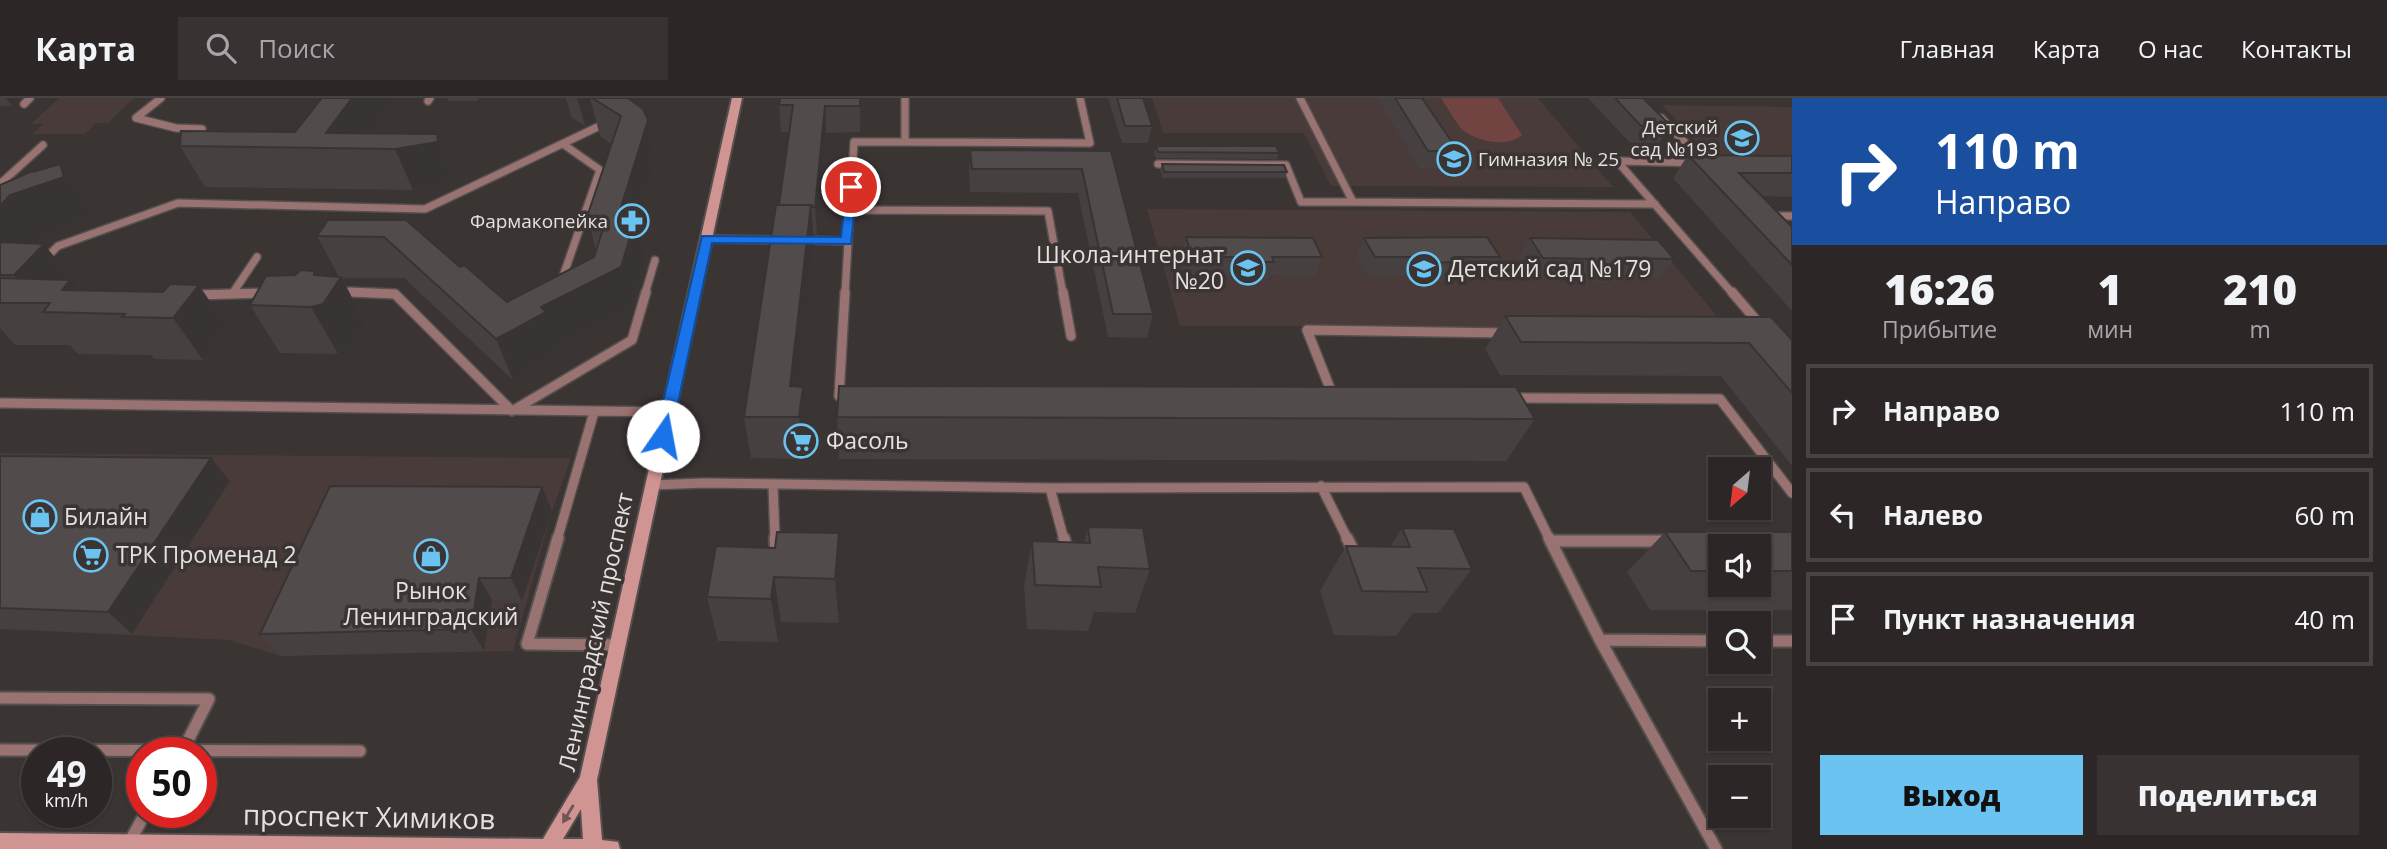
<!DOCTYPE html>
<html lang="ru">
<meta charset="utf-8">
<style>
:root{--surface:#2c2726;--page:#383332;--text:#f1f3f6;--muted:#a6a5a7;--line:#484443;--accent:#6ac3f1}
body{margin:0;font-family:"Open Sans",sans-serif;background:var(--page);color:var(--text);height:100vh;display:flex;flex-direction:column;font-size:26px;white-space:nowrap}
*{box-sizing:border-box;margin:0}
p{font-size:23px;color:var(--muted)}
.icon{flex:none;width:38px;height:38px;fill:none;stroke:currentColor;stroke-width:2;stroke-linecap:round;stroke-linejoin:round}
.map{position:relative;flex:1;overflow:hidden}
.sheet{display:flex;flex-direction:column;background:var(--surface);width:595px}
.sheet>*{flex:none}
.top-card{background:#1a4fa0;color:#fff;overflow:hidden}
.needle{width:46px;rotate:208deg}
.controls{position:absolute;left:1708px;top:359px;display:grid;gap:14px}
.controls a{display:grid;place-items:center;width:63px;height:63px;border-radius:0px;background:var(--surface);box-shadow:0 2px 5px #0004,0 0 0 2px var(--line);font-size:35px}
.speed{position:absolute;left:21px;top:639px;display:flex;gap:14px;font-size:35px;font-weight:700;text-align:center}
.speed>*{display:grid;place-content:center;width:91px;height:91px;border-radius:50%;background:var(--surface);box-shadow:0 2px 5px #0004,0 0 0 2px var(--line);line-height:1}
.speed small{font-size:18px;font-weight:400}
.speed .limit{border:10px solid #d22;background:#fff;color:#111}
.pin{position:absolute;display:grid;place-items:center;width:60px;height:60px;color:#fff;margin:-30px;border:4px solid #fff;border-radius:50%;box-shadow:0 2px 7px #0007}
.me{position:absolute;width:77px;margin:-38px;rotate:12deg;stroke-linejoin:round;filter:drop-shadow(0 0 5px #0008)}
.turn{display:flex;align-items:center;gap:24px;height:147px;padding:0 28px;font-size:32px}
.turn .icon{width:91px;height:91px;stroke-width:2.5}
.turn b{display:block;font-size:49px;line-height:60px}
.eta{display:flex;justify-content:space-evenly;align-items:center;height:119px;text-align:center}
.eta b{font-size:42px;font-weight:800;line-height:49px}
.primary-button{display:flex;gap:14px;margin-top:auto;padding:14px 28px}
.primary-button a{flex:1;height:80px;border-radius:0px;background:var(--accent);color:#111;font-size:28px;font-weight:800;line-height:80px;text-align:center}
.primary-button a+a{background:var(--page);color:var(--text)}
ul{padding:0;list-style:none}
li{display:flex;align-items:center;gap:21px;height:94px;margin:0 14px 10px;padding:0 14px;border:4px solid var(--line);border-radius:0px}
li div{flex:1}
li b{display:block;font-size:26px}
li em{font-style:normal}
header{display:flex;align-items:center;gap:42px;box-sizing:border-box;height:98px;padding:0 35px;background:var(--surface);border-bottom:2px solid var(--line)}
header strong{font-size:33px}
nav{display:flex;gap:38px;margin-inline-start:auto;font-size:24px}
.search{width:490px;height:63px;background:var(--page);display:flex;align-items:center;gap:18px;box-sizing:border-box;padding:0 24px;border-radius:0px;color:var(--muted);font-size:26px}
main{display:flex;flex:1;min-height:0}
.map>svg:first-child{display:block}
</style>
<header>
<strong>Карта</strong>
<div class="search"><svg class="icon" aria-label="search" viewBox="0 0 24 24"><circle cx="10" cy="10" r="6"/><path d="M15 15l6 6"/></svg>Поиск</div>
<nav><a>Главная</a><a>Карта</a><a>О нас</a><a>Контакты</a></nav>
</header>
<main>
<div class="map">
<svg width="1792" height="751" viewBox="0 0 1792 751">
<rect width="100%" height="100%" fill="#3a3433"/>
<path fill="#483b3a" d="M 59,0 L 134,0 L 108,25 L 96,25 L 85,36 L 32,36 L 43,26 L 31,26 Z
M 1152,0 L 1538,0 L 1613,89 L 1331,88 L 1304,35 L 1163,35 Z
M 1662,7 L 1792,9 L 1792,71 L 1721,70 Z
M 1147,111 L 1630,114 L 1727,230 L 1180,228 Z
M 0,355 L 571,360 L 552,413 L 513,553 L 280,558 L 229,542 L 0,531 Z"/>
<path fill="#714341" d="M 1441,0 L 1498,0 L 1522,37 C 1508,51 1472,43 1460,29 C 1453,20 1447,9 1441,0 Z"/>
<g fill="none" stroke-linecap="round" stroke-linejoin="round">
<defs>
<path id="lane-far2" d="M 161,0 L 136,20 L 176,30 L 202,31
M 1300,0 L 1353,104 L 1655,106
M 428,3 L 430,0
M 24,6 L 30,0
M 1661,20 L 1705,65 L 1617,63 L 1733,196
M 905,44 L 1090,45 L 1080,0
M 1158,66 L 1286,67 L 1301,104 L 1353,104
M 0,86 L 43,47
M 849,112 L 1048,113 L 1063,196
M 1771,118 L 1792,118
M 706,141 L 783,142
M 802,142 L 847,143
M 44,162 L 58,148 L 178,105 L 425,111 L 606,25 L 616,0
M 560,187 L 600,72 L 563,46
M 339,194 L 395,196
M 228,196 L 268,195
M 232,196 L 257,159
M 645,196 L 655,162
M 845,196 L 854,44 L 905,44 L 905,0"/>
<path id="lane-far1" d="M 349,194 L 395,196 L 512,313 L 632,242 L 646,194
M 1063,194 L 1071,238
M 1732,194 L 1762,229
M 196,197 L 268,195
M 839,298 L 845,194
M 1333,298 L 1307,232 L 1508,235
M 1509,300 L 1720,301 L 1792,395
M 0,305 L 668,314
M 652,387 L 704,385 L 1050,390 L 1524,389 L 1550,442
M 773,387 L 775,442
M 1321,388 L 1348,442
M 1050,390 L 1064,442
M 557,442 L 594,314"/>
<path id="lane" d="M 558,440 L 527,546 L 617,547
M 775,440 L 776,455
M 1064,440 L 1068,456
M 1347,440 L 1356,458
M 1549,440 L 1600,542 L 1716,751
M 1552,443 L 1669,443
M 1600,542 L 1720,543
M 1759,543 L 1792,543
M 0,600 L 209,601 L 182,654
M 0,652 L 360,653
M 130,743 L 146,714"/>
<path id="secondary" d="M 732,0 L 742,0 L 597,682 L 602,742 L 618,744 L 620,751 L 0,751 L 0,735 L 543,741 L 580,679 ZM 581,711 L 583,741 L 563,741 Z"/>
</defs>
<use href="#lane-far2" stroke="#55504f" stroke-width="10"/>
<use href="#lane-far1" stroke="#55504f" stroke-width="12"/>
<use href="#lane" stroke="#55504f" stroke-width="15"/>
<use href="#secondary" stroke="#55504f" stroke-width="4"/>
<use href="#lane-far2" stroke="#997371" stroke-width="7"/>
<use href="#lane-far1" stroke="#997371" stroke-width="9"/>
<use href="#lane" stroke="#997371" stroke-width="11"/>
<use href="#secondary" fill="#d09592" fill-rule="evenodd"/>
</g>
<path fill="#474040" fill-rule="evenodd" d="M 0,0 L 21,0 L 12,8 L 0,8 Z
M 322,0 L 396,0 L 396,1 L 373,35 L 437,36 L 453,76 L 453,84 L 413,92 L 205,89 L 180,48 L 295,34 Z
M 447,0 L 479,0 L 477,3 L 448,3 Z
M 566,0 L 628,0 L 648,22 L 656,62 L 638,127 L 646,160 L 632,210 L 559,249 L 561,256 L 513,282 L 404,180 L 342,180 L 366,227 L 349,254 L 338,256 L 280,255 L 250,207 L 295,177 L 314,173 L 316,177 L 339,179 L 317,138 L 406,122 L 460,169 L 507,204 L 594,159 L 596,152 L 587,119 L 611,46 L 600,38 L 596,23 L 585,28 L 572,20 Z
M 861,0 L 860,34 L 826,35 L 817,136 L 813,136 L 814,149 L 799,289 L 807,330 L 804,361 L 751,360 L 744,319 L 779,107 L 790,34 L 781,34 L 779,7 Z
M 1108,0 L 1143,0 L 1152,28 L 1148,45 L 1122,45 Z
M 1377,0 L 1422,0 L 1458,53 L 1449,70 L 1420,71 Z
M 1588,0 L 1643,0 L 1671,28 L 1659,45 L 1630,45 Z
M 1156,48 L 1279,55 L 1277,61 L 1156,60 L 1154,54 Z
M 970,52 L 1111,53 L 1153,216 L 1147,240 L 1108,239 L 1078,95 L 970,94 L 969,75 Z
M 1688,57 L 1792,58 L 1792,99 L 1762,98 L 1792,129 L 1792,213 L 1673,80 Z
M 60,66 L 89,107 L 94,120 L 43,139 L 37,145 L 77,187 L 76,189 L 78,192 L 227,229 L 203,262 L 154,261 L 151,257 L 78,256 L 70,247 L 15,247 L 0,230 L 0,87 Z
M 1162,66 L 1287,74 L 1285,80 L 1163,80 L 1160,72 Z
M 1186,139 L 1322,159 L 1315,178 L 1270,177 L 1268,183 L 1236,182 L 1234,178 L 1187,177 L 1181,157 Z
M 1364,140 L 1500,159 L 1490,177 L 1452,177 L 1449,183 L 1415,183 L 1412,178 L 1367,178 L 1356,158 Z
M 1530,140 L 1674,161 L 1660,179 L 1621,178 L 1617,184 L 1585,184 L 1582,179 L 1532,179 L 1519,158 Z
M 1505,218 L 1792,242 L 1792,368 L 1721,278 L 1500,277 L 1485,251 Z
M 837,319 L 1535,321 L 1506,363 L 839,361 Z
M 0,358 L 211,360 L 230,383 L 132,536 L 0,531 Z
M 552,413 L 522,503 L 492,502 L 484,553 L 280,558 L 260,536 Z
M 1088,429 L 1150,471 L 1135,515 L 1094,514 L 1088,533 L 1027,531 L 1024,488 L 1032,443 L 1084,445 Z
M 1402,430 L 1472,471 L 1438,515 L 1413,515 L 1396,538 L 1334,537 L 1320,493 L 1346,448 L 1390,449 Z
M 1665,434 L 1792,434 L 1792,512 L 1650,512 L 1627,474 ZM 1720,448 L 1759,448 L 1759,486 L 1720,486 Z
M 775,450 L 842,481 L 839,525 L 781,524 L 778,544 L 718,543 L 707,499 Z"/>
<path fill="#393434" d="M 6,0 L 21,0 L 12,8 Z
M 352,0 L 396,0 L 396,1 L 362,51 L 326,35 Z
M 577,0 L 590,0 L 596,23 L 585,28 Z
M 860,0 L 861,0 L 861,9 L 860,34 Z
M 825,8 L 826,35 L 817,136 L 815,109 Z
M 648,22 L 656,62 L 638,127 L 646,160 L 632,210 L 559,249 L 561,256 L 513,282 L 496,241 L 541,209 L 621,169 L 618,119 Z
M 437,36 L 453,76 L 453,84 L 413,92 L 395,51 Z
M 60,66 L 89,107 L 94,120 L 43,139 L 9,177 L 0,177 L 0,108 L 35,72 L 45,86 Z
M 811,107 L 814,149 L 796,319 L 790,288 Z
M 44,146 L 77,187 L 76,189 L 96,215 L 50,205 L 38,205 L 14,177 Z
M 314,173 L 328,198 L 341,179 L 366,227 L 349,254 L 338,256 L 311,209 Z
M 199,187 L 227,229 L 203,262 L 173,220 Z
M 803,289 L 807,330 L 804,361 L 799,319 Z
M 211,360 L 230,383 L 132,536 L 108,514 Z
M 542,389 L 552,413 L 522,503 L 511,480 Z
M 839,435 L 842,481 L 839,525 L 835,481 Z
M 774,479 L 781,524 L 778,544 L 771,501 Z
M 479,480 L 492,502 L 484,553 L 471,531 Z"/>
<path fill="#524b4b" stroke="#393434" stroke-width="2" d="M 322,0 L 352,0 L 326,35 L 437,36 L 438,44 L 395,51 L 180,48 L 181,33 L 295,34 Z
M 592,0 L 628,0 L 643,11 L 648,22 L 618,119 L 636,119 L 621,169 L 541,209 L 546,214 L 496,241 L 384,139 L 317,138 L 328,122 L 406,122 L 460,169 L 464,167 L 507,204 L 594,159 L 607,119 L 587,119 L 621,18 Z
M 780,0 L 860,0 L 860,8 L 825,8 L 815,109 L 810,108 L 811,107 L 779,107 L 793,7 L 779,7 Z
M 1117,0 L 1143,0 L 1152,28 L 1125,28 Z
M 1395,0 L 1422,0 L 1458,53 L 1428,53 Z
M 1615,0 L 1643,0 L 1671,28 L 1641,28 Z
M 1156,48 L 1276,48 L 1279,55 L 1158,54 Z
M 970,52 L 1111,53 L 1153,216 L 1113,216 L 1082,71 L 972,71 Z
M 1688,57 L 1792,58 L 1792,75 L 1739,75 L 1792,129 L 1792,167 Z
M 60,66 L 64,79 L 10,97 L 0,108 L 0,87 L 35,72 L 33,74 Z
M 1162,66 L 1284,67 L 1287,74 L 1164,74 Z
M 776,107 L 811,107 L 790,288 L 803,289 L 799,319 L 744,319 Z
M 1186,139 L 1313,140 L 1322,159 L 1272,159 L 1274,164 L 1242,164 L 1240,159 L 1192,159 Z
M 1487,139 L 1500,159 L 1455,159 L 1459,164 L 1424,165 L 1421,159 L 1375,159 L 1364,140 Z
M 1530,140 L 1658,142 L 1674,161 L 1625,160 L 1630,166 L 1597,166 L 1594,161 L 1543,160 Z
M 0,144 L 44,146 L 14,177 L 0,177 Z
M 301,172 L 314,173 L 314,177 L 341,179 L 323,206 L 311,209 L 250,207 L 266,178 L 295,177 Z
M 1,180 L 70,182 L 62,192 L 163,194 L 170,186 L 199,187 L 173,220 L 122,219 L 125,216 L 43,214 L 50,205 L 0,205 L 0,181 Z
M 1505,218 L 1771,219 L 1792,242 L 1792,295 L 1749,245 L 1521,244 Z
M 839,288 L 1516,289 L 1535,321 L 837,319 Z
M 0,358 L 211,360 L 108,514 L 0,510 Z
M 330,388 L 542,389 L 511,480 L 479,480 L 471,531 L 260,536 Z
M 1088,429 L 1143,430 L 1150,471 L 1098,469 L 1101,489 L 1035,487 L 1032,443 L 1090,445 Z
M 1402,430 L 1454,431 L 1472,471 L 1418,470 L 1428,494 L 1362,493 L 1346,448 L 1410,449 Z
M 777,434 L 839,435 L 835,481 L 774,479 L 771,501 L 707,499 L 716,448 L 775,450 Z
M 1665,434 L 1792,434 L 1792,473 L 1759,473 L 1759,448 L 1720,448 L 1720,473 L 1691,473 Z"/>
<defs><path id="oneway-solid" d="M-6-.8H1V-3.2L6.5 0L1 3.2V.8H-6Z" transform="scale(1.75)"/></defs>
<use fill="#6e5654" href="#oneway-solid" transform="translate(568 716) rotate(121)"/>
<path fill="#1a73e8" stroke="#114b97" stroke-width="2" d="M 847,87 L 857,89 L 851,146 L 712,145 L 671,338 L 668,342 L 657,342 L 655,338 L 702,138 L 841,139 Z"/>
<defs>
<symbol id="school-ring" viewBox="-11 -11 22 22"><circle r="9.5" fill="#3a3433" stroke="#6ac3f1" stroke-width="1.5"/><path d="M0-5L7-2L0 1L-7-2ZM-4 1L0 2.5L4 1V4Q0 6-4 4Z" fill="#6ac3f1"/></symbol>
<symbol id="pharmacy-ring" viewBox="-11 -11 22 22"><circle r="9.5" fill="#3a3433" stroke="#6ac3f1" stroke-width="1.5"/><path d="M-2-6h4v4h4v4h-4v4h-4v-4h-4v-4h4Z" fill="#6ac3f1"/></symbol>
<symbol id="supermarket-ring" viewBox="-11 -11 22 22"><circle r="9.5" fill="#3a3433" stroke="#6ac3f1" stroke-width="1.5"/><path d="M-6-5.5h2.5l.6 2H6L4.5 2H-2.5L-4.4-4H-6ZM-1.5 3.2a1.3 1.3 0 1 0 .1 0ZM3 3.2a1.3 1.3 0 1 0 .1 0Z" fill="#6ac3f1"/></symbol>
<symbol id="shop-ring" viewBox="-11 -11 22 22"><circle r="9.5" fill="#3a3433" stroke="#6ac3f1" stroke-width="1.5"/><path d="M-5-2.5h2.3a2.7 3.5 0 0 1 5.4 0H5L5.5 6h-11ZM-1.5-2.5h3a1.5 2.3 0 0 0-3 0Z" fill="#6ac3f1"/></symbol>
</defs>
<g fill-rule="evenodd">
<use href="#school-ring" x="1723" y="21" width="38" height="38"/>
<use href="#school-ring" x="1435" y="42" width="38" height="38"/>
<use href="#pharmacy-ring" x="613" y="104" width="38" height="38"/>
<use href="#school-ring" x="1229" y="151" width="38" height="38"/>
<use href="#school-ring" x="1405" y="152" width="38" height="38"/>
<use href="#supermarket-ring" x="782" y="324" width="38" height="38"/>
<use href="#shop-ring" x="21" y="400" width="38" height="38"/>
<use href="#supermarket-ring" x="72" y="438" width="38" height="38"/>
<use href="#shop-ring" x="412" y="439" width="38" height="38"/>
</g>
<g text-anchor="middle" stroke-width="7" stroke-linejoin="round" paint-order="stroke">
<g font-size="19" fill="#e5e1e1" stroke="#3a3433" text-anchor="end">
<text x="1718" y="36">Детский<tspan x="1718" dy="22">сад №193</tspan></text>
<text x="1478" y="68" text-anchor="start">Гимназия № 25</text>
<text x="608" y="130">Фармакопейка</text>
</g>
<g font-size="23" fill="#e5e1e1" stroke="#3a3433" text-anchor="start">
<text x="1224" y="165" text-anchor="end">Школа-интернат<tspan x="1224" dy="26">№20</tspan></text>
<text x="1448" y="179">Детский сад №179</text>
<text x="826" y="351">Фасоль</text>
<text x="64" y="427">Билайн</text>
<text x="116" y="465">ТРК Променад 2</text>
<text x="431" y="501" text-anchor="middle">Рынок<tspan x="431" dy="26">Ленинградский</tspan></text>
</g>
<g font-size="23" fill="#e5e1e1" stroke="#3a3433">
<text transform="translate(596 534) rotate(-78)" y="8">Ленинградский проспект</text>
</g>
<g font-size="28" fill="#e5e1e1" stroke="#3a3433">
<text transform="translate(369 719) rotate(1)" y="10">проспект Химиков</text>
</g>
</g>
</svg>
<div class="controls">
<a><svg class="needle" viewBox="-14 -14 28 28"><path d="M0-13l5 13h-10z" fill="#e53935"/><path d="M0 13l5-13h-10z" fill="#a6a5a7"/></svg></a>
<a><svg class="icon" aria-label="sound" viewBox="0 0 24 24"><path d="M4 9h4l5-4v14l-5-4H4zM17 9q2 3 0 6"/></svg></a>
<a><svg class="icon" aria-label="search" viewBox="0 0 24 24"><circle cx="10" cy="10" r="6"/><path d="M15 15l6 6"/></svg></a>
<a>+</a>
<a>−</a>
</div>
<div class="speed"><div>49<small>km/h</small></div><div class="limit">50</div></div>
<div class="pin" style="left:851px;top:89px;background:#d93025"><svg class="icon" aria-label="arrive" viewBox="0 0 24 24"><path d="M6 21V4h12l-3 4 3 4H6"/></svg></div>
<svg class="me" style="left:663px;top:338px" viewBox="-20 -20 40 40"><circle r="19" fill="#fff"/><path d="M0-13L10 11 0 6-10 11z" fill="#1a73e8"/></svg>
</div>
<section class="sheet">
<div class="top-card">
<div class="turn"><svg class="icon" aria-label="right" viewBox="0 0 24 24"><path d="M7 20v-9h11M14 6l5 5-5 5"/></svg><div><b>110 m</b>Направо</div></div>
</div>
<div class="eta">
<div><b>16:26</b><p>Прибытие</p></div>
<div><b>1</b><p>мин</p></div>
<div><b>210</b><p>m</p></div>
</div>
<ul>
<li><svg class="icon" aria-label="right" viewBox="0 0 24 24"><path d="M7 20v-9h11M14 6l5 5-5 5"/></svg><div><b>Направо</b></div><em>110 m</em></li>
<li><svg class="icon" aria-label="left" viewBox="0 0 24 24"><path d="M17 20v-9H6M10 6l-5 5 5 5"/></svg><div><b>Налево</b></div><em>60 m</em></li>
<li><svg class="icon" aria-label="arrive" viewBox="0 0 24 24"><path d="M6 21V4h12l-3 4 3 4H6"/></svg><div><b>Пункт назначения</b></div><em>40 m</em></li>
</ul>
<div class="primary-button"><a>Выход</a><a>Поделиться</a></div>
</section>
</main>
